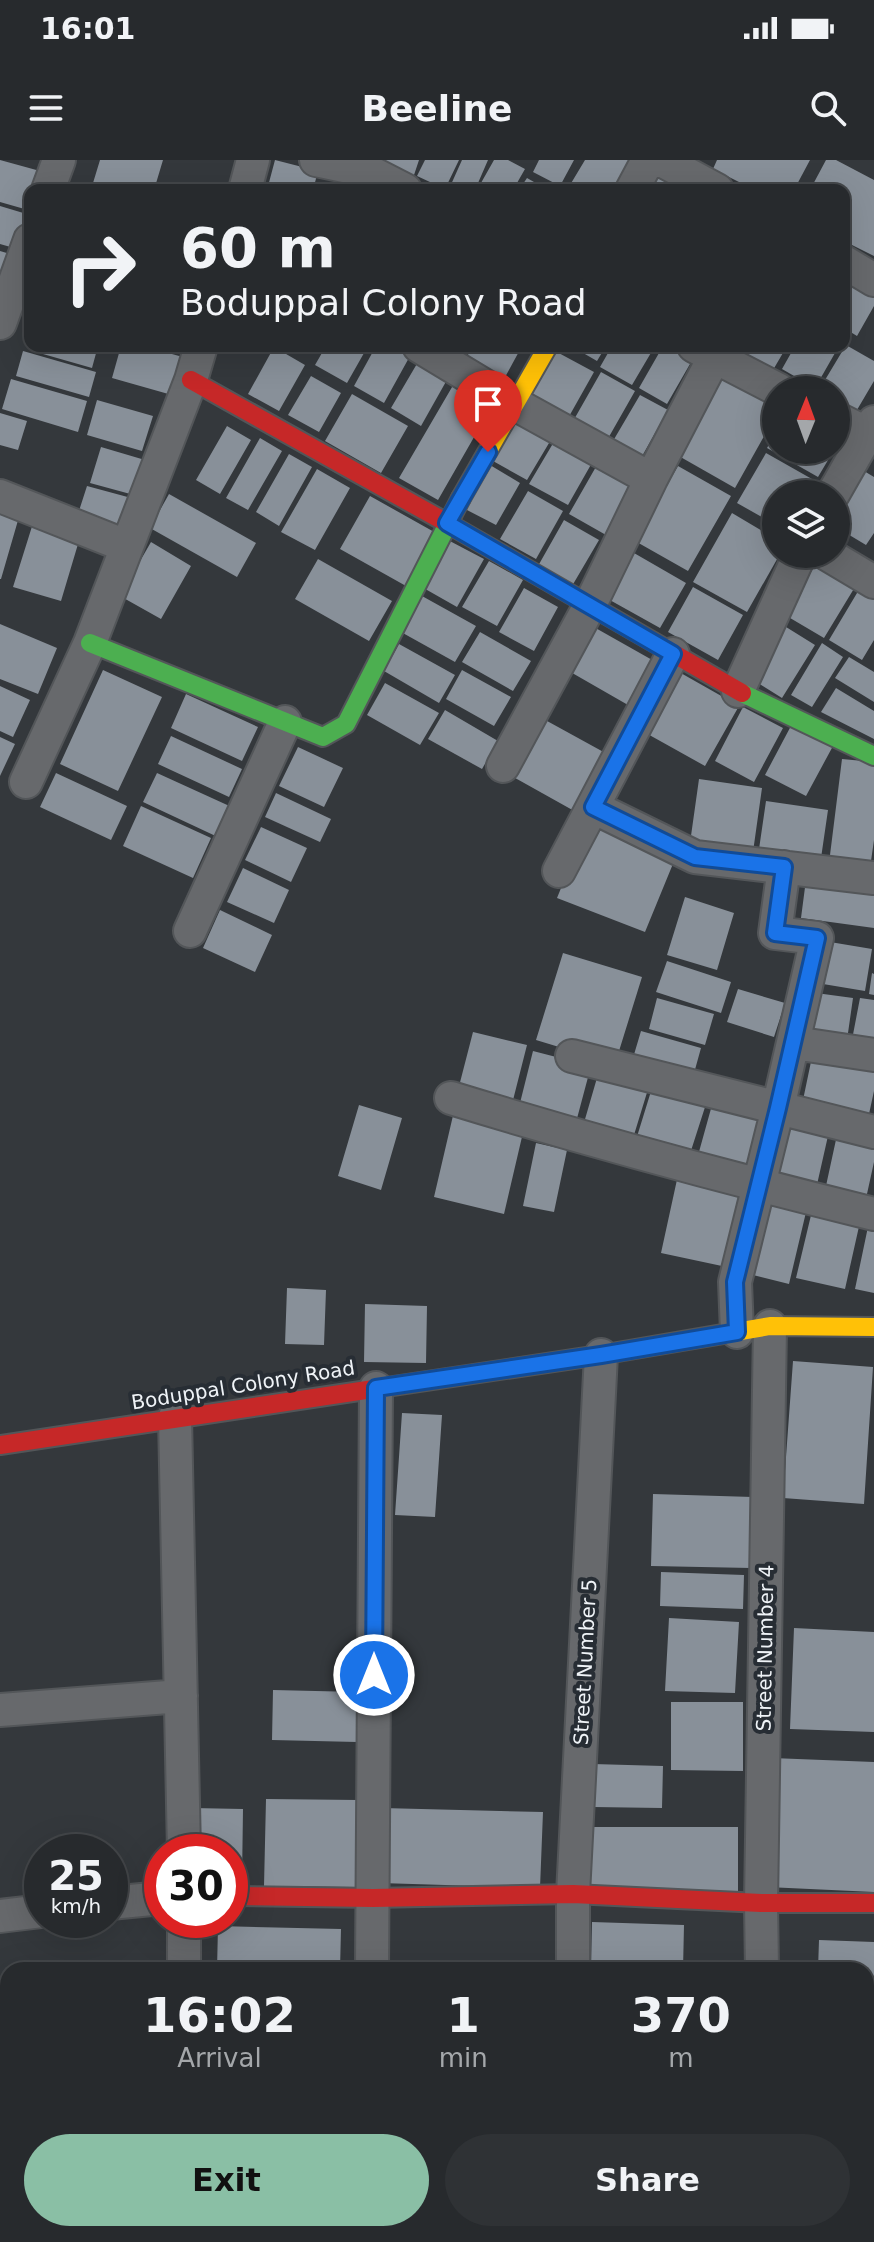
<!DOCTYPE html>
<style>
:root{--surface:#272a2d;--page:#2f3235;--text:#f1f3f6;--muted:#a4a7aa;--line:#434649;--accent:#8abfa5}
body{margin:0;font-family:"DejaVu Sans",sans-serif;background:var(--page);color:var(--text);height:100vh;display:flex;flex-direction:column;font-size:30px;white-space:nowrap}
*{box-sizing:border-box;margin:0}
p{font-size:26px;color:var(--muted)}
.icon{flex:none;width:44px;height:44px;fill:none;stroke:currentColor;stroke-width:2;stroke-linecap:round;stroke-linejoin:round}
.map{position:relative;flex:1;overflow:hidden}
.details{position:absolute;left:0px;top:1802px;width:874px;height:280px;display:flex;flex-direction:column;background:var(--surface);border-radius:24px 24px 0 0;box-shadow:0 8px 32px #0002,0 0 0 2px var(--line)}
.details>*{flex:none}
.guide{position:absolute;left:24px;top:24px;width:826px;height:168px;border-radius:16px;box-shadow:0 8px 32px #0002,0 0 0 2px var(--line);background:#272a2d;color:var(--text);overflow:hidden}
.needle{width:52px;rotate:1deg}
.fabs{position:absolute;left:762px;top:216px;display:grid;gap:16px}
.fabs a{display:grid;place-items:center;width:88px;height:88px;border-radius:50%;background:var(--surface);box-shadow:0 8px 32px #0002,0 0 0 2px var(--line);font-size:40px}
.speed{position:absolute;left:24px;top:1674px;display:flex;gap:16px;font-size:40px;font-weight:700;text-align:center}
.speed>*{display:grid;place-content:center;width:104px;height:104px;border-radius:50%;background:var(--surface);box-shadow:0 8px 32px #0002,0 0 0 2px var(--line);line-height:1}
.speed small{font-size:20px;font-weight:400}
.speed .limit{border:12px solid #d22;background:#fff;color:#111}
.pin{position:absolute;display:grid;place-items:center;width:68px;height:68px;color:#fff;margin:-82px -34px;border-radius:50% 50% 50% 0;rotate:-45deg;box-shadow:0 0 8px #0007}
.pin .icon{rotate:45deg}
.me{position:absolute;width:88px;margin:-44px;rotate:0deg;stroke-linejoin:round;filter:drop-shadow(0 0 6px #0008)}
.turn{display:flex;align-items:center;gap:28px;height:168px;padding:0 24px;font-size:36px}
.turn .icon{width:104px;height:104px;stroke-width:2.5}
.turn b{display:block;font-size:56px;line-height:68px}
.eta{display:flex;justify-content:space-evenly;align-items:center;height:136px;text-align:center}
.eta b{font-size:48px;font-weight:700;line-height:56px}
.cta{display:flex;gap:16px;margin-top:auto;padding:16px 24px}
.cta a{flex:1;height:92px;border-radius:48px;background:var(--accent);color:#111;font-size:32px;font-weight:700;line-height:92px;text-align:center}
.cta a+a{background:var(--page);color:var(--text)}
.status{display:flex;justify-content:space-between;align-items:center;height:56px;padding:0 40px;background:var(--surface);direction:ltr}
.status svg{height:22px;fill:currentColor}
header{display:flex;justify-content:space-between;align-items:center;height:104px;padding:0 24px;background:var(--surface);font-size:36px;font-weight:700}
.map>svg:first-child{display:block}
</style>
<div class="status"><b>16:01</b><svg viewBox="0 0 49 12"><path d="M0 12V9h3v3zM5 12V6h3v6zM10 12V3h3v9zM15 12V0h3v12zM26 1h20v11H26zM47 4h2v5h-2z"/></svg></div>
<header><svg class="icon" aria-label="menu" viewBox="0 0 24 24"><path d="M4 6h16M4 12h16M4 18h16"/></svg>Beeline<svg class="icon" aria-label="search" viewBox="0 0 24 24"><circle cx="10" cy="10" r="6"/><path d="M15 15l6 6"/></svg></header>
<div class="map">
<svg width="874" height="2082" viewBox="0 0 874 2082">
<rect width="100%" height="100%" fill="#34383c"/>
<path fill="#889099" d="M 0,0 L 40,11 L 34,30 L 30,30 L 28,50 L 0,42 Z
M 100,0 L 163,0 L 154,30 L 116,30 L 93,23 Z
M 275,0 L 318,11 L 313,30 L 267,30 Z
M 386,0 L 419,0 L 412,21 L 383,12 Z
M 425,0 L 459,0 L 445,29 L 417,16 Z
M 462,0 L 488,0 L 475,30 L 449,29 Z
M 494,0 L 508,0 L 525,9 L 513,30 L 477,30 Z
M 539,0 L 574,0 L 560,26 L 533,12 Z
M 585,0 L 634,0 L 617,30 L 567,30 Z
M 717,0 L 810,0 L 794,30 L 755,30 L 713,9 Z
M 826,0 L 836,0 L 874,20 L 874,96 L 844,81 L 844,30 L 810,30 Z
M 653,15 L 680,30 L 645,30 Z
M 527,18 L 548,30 L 519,30 Z
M 0,46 L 30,55 L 21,90 L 0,84 Z
M 0,91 L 17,96 L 0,149 Z
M 844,112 L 874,129 L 874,146 L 857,176 L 844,168 Z
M 846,185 L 874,201 L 874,221 L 854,255 L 836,245 L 836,230 L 819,230 Z
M 38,186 L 98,186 L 92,208 L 36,192 Z
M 121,186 L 143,186 L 190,199 L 179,237 L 112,218 Z
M 160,186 L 190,186 L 188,195 Z
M 326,186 L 368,186 L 347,223 L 315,205 Z
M 376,186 L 393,186 L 410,196 L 384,243 L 354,226 Z
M 473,186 L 522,186 L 503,221 L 465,200 Z
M 571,186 L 606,186 L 597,201 Z
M 612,186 L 655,186 L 632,225 L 600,207 Z
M 663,186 L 675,186 L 694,197 L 667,244 L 639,228 Z
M 742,186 L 787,186 L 773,210 L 740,190 Z
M 795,186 L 839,186 L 815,228 L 782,209 Z
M 274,187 L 305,205 L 279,251 L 248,234 Z
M 23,191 L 96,212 L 89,237 L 16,216 Z
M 555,191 L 594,212 L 567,260 L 528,238 Z
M 418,202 L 448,218 L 421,266 L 391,248 Z
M 601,212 L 635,231 L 606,282 L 572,263 Z
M 724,212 L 776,240 L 776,255 L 735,328 L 677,295 Z
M 311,216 L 341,233 L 319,272 L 288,255 Z
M 11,219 L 87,241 L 78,272 L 2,249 Z
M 455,222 L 493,244 L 438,340 L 399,318 Z
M 352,234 L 408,266 L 381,313 L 325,281 Z
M 640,235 L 668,250 L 641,298 L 613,281 Z
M 97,240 L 153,256 L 142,291 L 87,275 Z
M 0,253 L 27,261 L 18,290 L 0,285 Z
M 517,258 L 552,278 L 527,320 L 493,301 Z
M 227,266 L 251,280 L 220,334 L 196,320 Z
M 776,272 L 776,290 L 834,290 L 818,317 L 767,288 Z
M 260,278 L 282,291 L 248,350 L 226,338 Z
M 555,280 L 593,301 L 568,345 L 529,324 Z
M 101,287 L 145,300 L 134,335 L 90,323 Z
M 766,293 L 819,323 L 813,334 L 776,334 L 776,365 L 737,343 Z
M 289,294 L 312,307 L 279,366 L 256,352 Z
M 490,305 L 520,323 L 496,365 L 465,349 Z
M 597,305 L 634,325 L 606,375 L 569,354 Z
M 678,306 L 731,336 L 688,411 L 635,381 Z
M 317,309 L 350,328 L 315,390 L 281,372 Z
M 864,311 L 874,317 L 874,373 L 866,385 L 836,367 L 836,356 Z
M 87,326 L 135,339 L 125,371 L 77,357 Z
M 528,331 L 563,351 L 536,399 L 500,379 Z
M 169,334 L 256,383 L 237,417 L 150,368 Z
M 370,336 L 436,373 L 406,426 L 340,389 Z
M 0,344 L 21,350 L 1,419 L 0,419 Z
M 732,353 L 776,379 L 776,394 L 780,394 L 747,452 L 693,422 Z
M 34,360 L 81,374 L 61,441 L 13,427 Z
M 564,360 L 599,380 L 572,426 L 538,406 Z
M 446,379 L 484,399 L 457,447 L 420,426 Z
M 151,382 L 191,406 L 161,459 L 120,436 Z
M 634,393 L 686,423 L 660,468 L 608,439 Z
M 318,399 L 392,441 L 369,481 L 295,439 Z
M 819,399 L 858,422 L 824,478 L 785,455 Z
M 489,401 L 523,420 L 497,466 L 462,447 Z
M 693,427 L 743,455 L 718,500 L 668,472 Z
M 524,428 L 558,447 L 534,491 L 499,472 Z
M 860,428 L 874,436 L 874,480 L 862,500 L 829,480 Z
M 422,436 L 476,466 L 455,502 L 401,472 Z
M 778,462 L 815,485 L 782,538 L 745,515 Z
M 0,464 L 57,488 L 38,534 L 0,519 Z
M 592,466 L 654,501 L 628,545 L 567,510 Z
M 480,472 L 531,501 L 513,531 L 462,502 Z
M 822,483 L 843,497 L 812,547 L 791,535 Z
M 399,484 L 455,515 L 439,543 L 384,511 Z
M 849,497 L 874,512 L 874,542 L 835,518 Z
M 103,510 L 162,537 L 118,631 L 60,604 Z
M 462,510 L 511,537 L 494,566 L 446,539 Z
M 679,512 L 739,546 L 705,606 L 644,572 Z
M 385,523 L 439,553 L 420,585 L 367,555 Z
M 0,526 L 30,540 L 13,577 L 0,571 Z
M 836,528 L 874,551 L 874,579 L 821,552 Z
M 186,534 L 258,567 L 242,601 L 171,568 Z
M 743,547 L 783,568 L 754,622 L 715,601 Z
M 445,550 L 498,581 L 482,609 L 428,579 Z
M 538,556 L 609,595 L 576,652 L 506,613 Z
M 792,564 L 833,586 L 806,636 L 765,615 Z
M 171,576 L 242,609 L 229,637 L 158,604 Z
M 0,577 L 15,584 L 0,616 Z
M 298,587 L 343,608 L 324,647 L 279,626 Z
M 842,599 L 874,602 L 874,680 L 870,708 L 829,703 Z
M 56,613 L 127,646 L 111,680 L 40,647 Z
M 157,613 L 236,649 L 222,679 L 143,642 Z
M 699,619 L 762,628 L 752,699 L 689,690 Z
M 276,633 L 331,659 L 320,682 L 265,657 Z
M 766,641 L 828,650 L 820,705 L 758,696 Z
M 141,646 L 211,678 L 193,718 L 123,686 Z
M 589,659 L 677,694 L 645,772 L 557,738 Z
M 261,667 L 307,688 L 291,722 L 245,700 Z
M 243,708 L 289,730 L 274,763 L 227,742 Z
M 807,712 L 874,721 L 874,768 L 801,758 Z
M 685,737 L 734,753 L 717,810 L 667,795 Z
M 220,750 L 272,775 L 255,812 L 203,788 Z
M 824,781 L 872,789 L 865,831 L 817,823 Z
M 563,793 L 642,817 L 615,904 L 536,880 Z
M 667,801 L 731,822 L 721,853 L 656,832 Z
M 872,813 L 874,814 L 874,835 L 869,834 Z
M 738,829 L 785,843 L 774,877 L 727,862 Z
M 816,833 L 853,838 L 846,887 L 808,881 Z
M 657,838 L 714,854 L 705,885 L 649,869 Z
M 860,838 L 874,840 L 874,889 L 851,885 Z
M 641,871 L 701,888 L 691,924 L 630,908 Z
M 473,872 L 527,885 L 511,948 L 457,934 Z
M 533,891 L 591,906 L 575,966 L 518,951 Z
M 813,892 L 874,905 L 874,931 L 869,954 L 803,940 Z
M 599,911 L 649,926 L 630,988 L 581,973 Z
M 652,928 L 706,944 L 688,1000 L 635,983 Z
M 359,945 L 402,958 L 381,1030 L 338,1016 Z
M 712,945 L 763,960 L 748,1013 L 697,999 Z
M 455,947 L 525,964 L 504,1054 L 434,1037 Z
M 781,956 L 830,967 L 816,1029 L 768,1019 Z
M 837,975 L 874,983 L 874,1002 L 865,1043 L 824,1035 Z
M 536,983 L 567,990 L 554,1052 L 523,1046 Z
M 678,1015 L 752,1031 L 736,1109 L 661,1093 Z
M 760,1036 L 807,1048 L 789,1124 L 741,1112 Z
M 812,1051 L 860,1062 L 845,1129 L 796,1118 Z
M 869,1062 L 874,1063 L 874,1133 L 855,1129 Z
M 287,1128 L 326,1130 L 324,1185 L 285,1184 Z
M 365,1144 L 427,1146 L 426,1203 L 364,1202 Z
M 793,1201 L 873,1207 L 864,1344 L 783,1338 Z
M 402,1253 L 442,1255 L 435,1357 L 395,1355 Z
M 653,1334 L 753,1337 L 751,1408 L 651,1406 Z
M 661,1412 L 744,1415 L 743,1449 L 660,1446 Z
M 669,1458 L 739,1462 L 735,1533 L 665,1531 Z
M 794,1468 L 874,1472 L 874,1572 L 790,1569 Z
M 273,1530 L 358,1532 L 357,1582 L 272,1580 Z
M 671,1542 L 743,1542 L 743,1611 L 671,1610 Z
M 772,1598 L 874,1602 L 874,1732 L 767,1727 Z
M 593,1604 L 663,1606 L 662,1648 L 593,1647 Z
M 266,1639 L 358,1640 L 357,1727 L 264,1726 Z
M 192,1648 L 243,1649 L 242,1720 L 230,1720 L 230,1692 L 191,1692 Z
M 382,1648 L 543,1652 L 540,1728 L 380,1723 Z
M 589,1667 L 738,1667 L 738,1733 L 589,1733 Z
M 592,1762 L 684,1765 L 683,1810 L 591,1810 Z
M 218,1766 L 341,1769 L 340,1810 L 217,1810 Z
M 819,1780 L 874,1782 L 874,1829 L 866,1828 L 866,1810 L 818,1810 Z
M 866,1835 L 874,1835 L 874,1869 L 866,1869 Z
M 866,1882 L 874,1883 L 874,1924 L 866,1923 Z
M 866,2040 L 874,2040 L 874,2078 L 800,2077 L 800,2074 L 866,2074 Z
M 98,2074 L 153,2074 L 154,2082 L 99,2082 Z
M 266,2074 L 342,2074 L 342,2082 L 266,2082 Z
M 390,2074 L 453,2074 L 453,2082 L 389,2082 Z
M 589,2074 L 645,2074 L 645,2079 L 589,2078 Z"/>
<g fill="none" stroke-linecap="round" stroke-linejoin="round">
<defs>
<path id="street" d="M 316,0 L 368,11 L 405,30
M 661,0 L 717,30
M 48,30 L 59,0
M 245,30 L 253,0
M 632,30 L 648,0
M 844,102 L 874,120
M 0,163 L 30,80
M 419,186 L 515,244 L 651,319
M 694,186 L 779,230
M 836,258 L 868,274
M 833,334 L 874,262
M 0,336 L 126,386
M 827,394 L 874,422
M 738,531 L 800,394
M 503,606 L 589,447 L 651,319 L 720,186
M 26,622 L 90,483 L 191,220 L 201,186
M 593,647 L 695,697 L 874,718
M 559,711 L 673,494
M 190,771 L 285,562
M 794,883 L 874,895
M 572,896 L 874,972
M 451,938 C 591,981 732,1019 874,1054
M 737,1172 L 735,1122 L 778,948 L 817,778 L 775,773 L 784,707
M 175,1257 L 184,1692
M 0,1550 L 181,1536
M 110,1743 L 162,1738
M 0,1756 L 42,1751
M 184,1810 L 184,1760
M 372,1810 L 376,1228
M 573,1810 L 573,1734 L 601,1195
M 762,1810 L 761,1743 L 770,1166
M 0,1962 L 8,1961
M 766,2074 L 766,2082
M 183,2082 L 183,2074
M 369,2082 L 369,2074
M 572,2082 L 572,2074"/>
<path id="fast" d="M 90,483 L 323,577 L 346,564 L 461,338
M 742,533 L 874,596"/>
<path id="slow" d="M 461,338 L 548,186
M 600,1195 L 770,1166 L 874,1167"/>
<path id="jam" d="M 191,220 L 447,363 L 742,533
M 0,1285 L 600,1195
M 230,1736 L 373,1738 L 573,1734 L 761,1743 L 874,1743"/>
</defs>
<use href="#street" stroke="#535659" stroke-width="36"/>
<use href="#fast" stroke="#535659" stroke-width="22"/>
<use href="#slow" stroke="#535659" stroke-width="22"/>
<use href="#jam" stroke="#535659" stroke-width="22"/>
<use href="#street" stroke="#67696c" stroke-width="32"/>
<use href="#fast" stroke="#4caf50" stroke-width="18"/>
<use href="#slow" stroke="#ffc107" stroke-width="18"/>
<use href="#jam" stroke="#c62828" stroke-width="18"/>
</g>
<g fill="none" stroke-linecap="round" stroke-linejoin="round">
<defs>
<path id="route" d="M 374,1515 L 376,1228 L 601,1195 L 737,1172 L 735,1122 L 778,948 L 817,778 L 775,773 L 784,707 L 695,697 L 593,647 L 673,494 L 447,363 L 488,292"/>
</defs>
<use href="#route" stroke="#114b97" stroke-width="20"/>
<use href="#route" stroke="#1a73e8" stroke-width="14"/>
</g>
<g text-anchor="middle" stroke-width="8" stroke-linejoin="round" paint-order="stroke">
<g font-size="20" fill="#eff3f7" stroke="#272d34">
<text transform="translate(243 1225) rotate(-9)" y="7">Boduppal Colony Road</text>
<text transform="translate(765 1488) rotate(-89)" y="7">Street Number 4</text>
<text transform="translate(585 1502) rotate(-87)" y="7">Street Number 5</text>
</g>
</g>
</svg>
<div class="fabs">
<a><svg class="needle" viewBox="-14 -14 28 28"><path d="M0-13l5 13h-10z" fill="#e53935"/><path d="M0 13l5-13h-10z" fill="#a4a7aa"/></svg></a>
<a><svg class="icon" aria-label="layers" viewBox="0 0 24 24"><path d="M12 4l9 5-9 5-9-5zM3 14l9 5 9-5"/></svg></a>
</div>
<div class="speed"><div>25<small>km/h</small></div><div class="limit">30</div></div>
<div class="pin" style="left:488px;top:292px;background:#d93025"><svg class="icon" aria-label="arrive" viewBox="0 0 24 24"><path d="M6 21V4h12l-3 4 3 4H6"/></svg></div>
<svg class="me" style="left:374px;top:1515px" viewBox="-20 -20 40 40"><circle r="17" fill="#1a73e8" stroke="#fff" stroke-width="3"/><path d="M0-11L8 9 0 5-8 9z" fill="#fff"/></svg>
<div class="guide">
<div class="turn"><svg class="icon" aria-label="right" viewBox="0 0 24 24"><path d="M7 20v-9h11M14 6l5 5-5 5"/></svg><div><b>60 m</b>Boduppal Colony Road</div></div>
</div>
<section class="details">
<div class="eta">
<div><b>16:02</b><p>Arrival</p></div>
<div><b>1</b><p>min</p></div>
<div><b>370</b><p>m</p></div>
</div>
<div class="cta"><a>Exit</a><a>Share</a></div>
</section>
</div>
